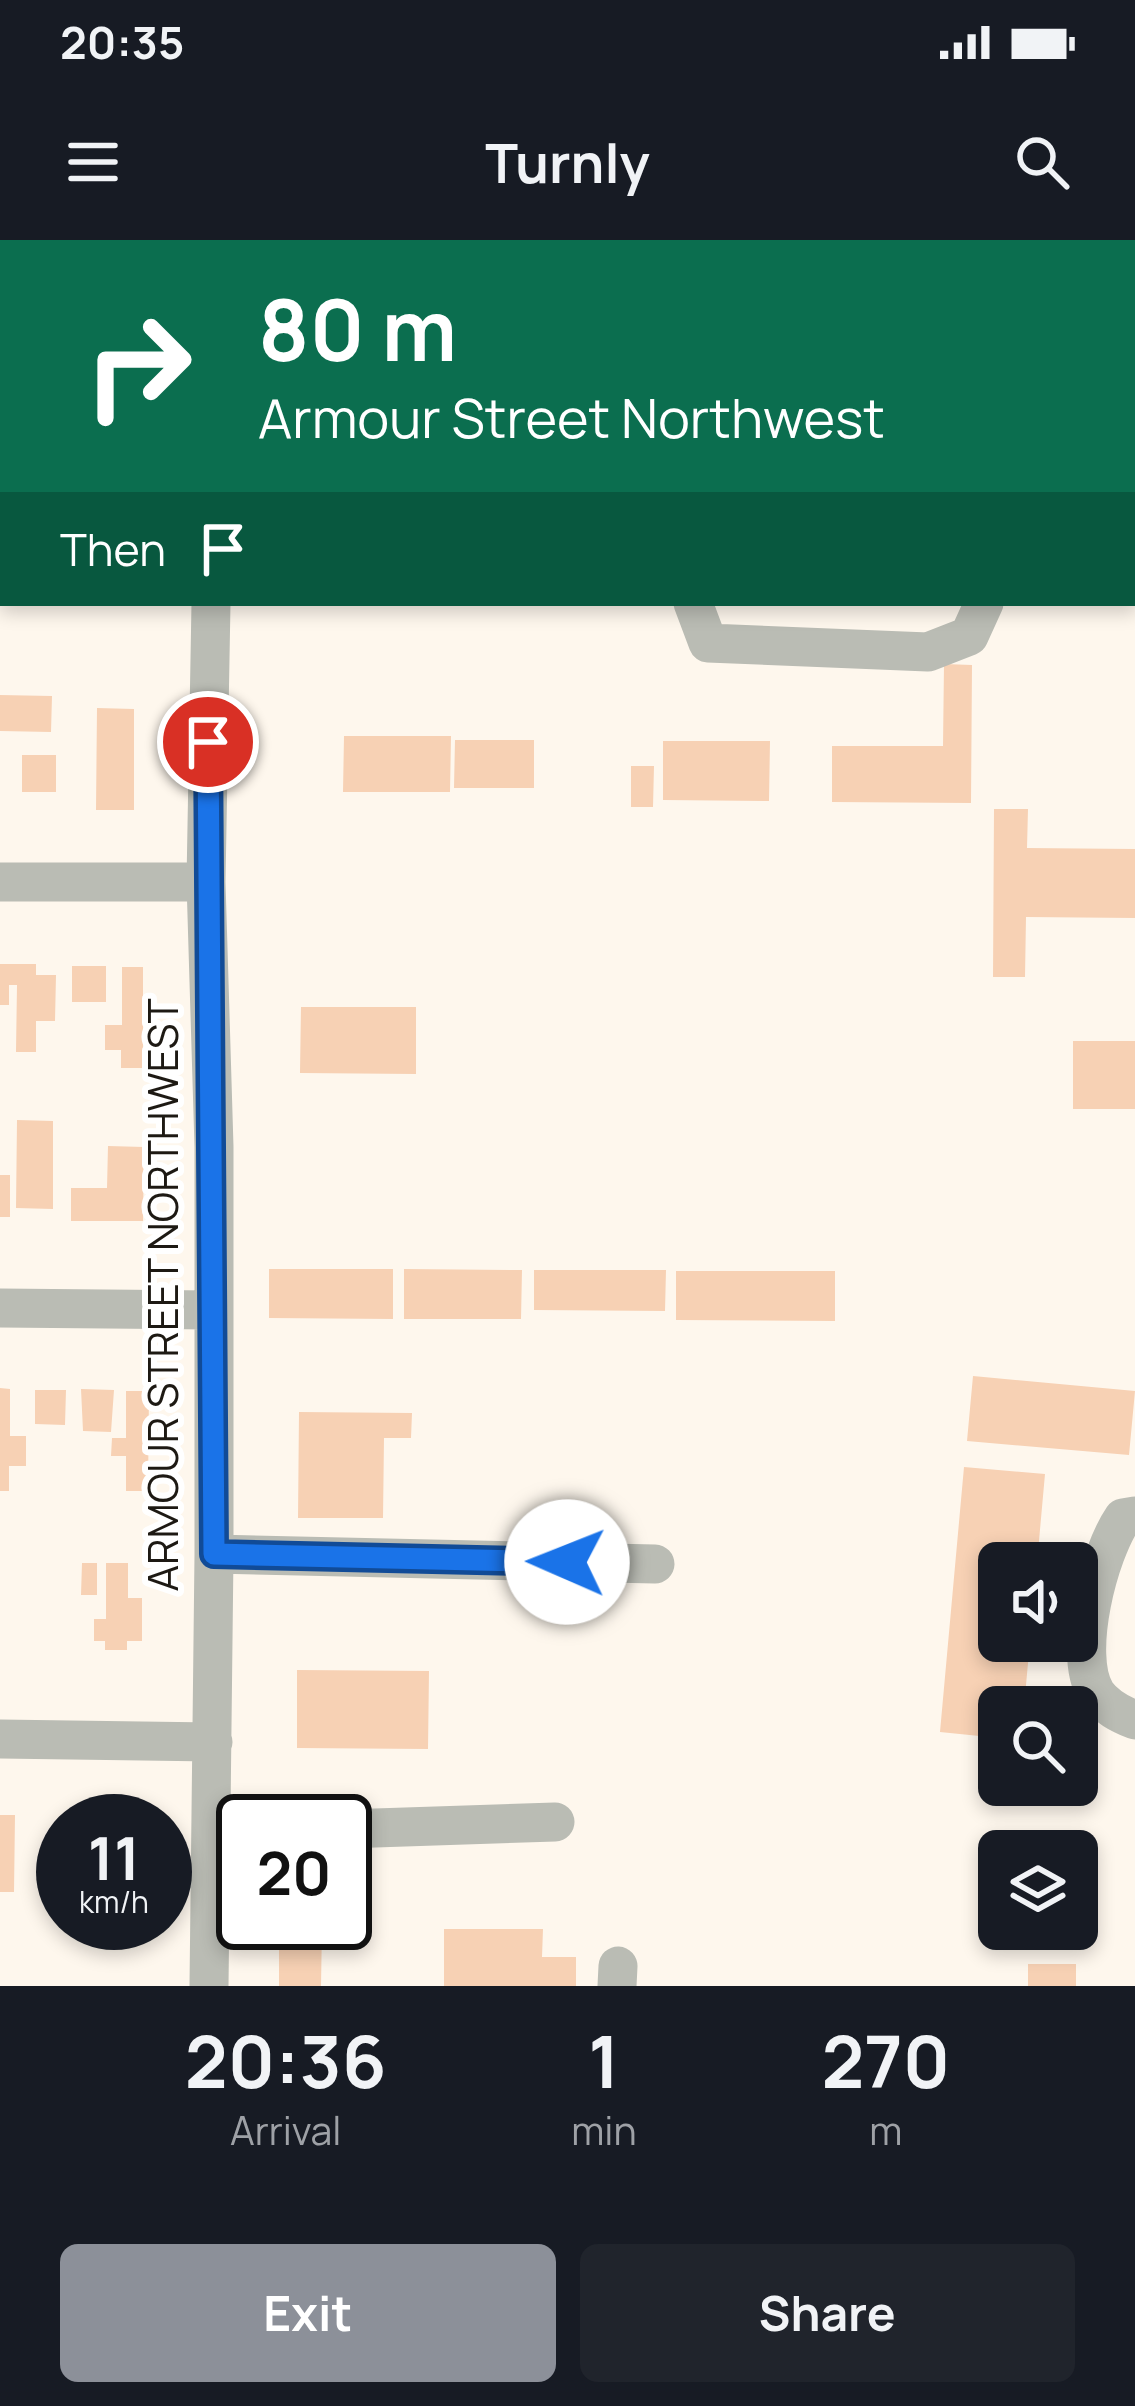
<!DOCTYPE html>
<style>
:root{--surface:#171b24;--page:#20242c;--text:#f1f3f6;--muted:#9ea1a6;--accent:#8c9099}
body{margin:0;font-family:Manrope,sans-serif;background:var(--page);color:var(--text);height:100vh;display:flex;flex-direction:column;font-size:45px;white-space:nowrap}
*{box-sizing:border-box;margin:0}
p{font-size:39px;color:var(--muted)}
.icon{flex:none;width:66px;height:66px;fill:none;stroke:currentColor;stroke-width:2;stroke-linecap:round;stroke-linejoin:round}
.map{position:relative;height:1746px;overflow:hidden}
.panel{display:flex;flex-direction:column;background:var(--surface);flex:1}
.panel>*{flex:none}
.hud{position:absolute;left:0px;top:0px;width:1137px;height:366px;box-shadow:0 6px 18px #0003;background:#0b6e4f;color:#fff;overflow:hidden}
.tools{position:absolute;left:978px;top:1302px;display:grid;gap:24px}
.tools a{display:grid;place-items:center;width:120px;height:120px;border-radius:18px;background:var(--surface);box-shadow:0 6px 18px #0003;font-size:60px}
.speed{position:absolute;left:36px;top:1554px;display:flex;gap:24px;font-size:60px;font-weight:700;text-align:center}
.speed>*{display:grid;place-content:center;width:156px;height:156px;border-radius:50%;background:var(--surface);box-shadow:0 6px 18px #0003;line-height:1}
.speed small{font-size:30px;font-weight:400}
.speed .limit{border:6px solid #111;border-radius:18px;background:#fff;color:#111}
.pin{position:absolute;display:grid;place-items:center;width:102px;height:102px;color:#fff;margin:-51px;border:6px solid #fff;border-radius:50%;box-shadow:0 3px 12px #0007}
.me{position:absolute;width:132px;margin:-66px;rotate:271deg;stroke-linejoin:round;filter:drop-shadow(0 0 9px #0008)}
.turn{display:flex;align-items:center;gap:42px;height:252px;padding:0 60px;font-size:54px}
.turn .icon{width:156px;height:156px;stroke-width:2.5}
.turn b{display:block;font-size:84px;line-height:102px}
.then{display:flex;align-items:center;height:114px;padding:0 60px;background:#0003;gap:24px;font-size:45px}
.eta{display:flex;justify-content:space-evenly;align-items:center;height:204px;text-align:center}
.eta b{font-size:72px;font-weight:700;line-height:84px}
.primary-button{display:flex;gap:24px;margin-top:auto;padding:24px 60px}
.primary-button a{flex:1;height:138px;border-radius:18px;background:var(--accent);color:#fff;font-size:48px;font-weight:700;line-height:138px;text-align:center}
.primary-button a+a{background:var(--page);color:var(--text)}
.status{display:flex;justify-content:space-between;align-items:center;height:84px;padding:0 60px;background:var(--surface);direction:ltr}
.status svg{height:33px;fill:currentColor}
header{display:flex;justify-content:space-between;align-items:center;height:156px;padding:0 60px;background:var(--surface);font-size:54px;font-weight:700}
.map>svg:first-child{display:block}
</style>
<div class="status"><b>20:35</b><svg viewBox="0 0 49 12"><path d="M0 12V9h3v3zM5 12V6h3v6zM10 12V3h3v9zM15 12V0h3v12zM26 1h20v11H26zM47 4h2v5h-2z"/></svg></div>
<header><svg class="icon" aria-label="menu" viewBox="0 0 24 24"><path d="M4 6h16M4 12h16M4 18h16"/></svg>Turnly<svg class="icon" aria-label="search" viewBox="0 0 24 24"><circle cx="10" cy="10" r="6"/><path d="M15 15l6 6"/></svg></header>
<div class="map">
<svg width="1135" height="1746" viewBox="0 0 1135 1746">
<rect width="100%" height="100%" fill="#fef7ed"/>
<path fill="#f7d1b4" d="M 944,424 L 972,425 L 971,563 L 832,562 L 832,506 L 943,506 Z
M 0,455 L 52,456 L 51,492 L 0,491 Z
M 97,468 L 134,469 L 134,570 L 96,570 Z
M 344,496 L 451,496 L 450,552 L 343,552 Z
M 455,500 L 534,500 L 534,548 L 454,548 Z
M 663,501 L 770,501 L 769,561 L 663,560 Z
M 22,515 L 56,515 L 56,552 L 22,552 Z
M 631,526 L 654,526 L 653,567 L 631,567 Z
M 994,569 L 1028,569 L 1027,608 L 1135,609 L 1135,678 L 1026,677 L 1025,737 L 993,737 Z
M 0,724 L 36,724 L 36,735 L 56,735 L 55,781 L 36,781 L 36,812 L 16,812 L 17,745 L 9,745 L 9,765 L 0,765 Z
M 72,726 L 106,726 L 106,762 L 72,762 Z
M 122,727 L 143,727 L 143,828 L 121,828 L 121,810 L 105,810 L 105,785 L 122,785 Z
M 301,767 L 416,767 L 416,834 L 300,833 Z
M 1073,801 L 1135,801 L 1135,869 L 1073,869 Z
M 17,880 L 53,881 L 53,969 L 16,968 Z
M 108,906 L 144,907 L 143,981 L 71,981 L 71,948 L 107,948 Z
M 0,935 L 10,935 L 10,977 L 0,977 Z
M 269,1029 L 393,1029 L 393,1079 L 269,1078 Z
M 404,1029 L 522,1030 L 521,1079 L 404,1079 Z
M 534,1030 L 666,1030 L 665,1071 L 534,1070 Z
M 676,1031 L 835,1031 L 835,1081 L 676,1080 Z
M 973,1136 L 1135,1151 L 1129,1215 L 967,1201 Z
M 0,1148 L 10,1149 L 10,1196 L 26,1196 L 26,1226 L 9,1226 L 9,1251 L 0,1251 Z
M 81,1149 L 114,1150 L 111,1192 L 83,1191 Z
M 35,1150 L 66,1150 L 65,1185 L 35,1184 Z
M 126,1151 L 149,1151 L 148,1251 L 126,1251 L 126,1216 L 111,1216 L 112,1198 L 126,1198 Z
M 299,1172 L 412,1173 L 411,1198 L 384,1198 L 383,1278 L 298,1278 Z
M 964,1227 L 1045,1234 L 1037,1323 L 999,1323 L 999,1401 L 1030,1401 L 1024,1467 L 999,1467 L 999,1498 L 940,1492 Z
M 82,1323 L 97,1323 L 97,1355 L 81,1355 Z
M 106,1323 L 128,1323 L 128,1358 L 142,1358 L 142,1401 L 127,1401 L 127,1410 L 105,1410 L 105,1401 L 94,1401 L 94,1379 L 106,1379 Z
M 297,1430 L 429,1431 L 428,1509 L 297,1508 Z
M 0,1575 L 15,1575 L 14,1652 L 0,1652 Z
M 279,1687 L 322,1687 L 321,1746 L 279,1746 Z
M 444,1689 L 543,1689 L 542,1717 L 576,1717 L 576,1746 L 444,1746 Z
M 1028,1724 L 1076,1724 L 1076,1746 L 1028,1746 Z"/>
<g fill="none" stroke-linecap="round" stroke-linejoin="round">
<path stroke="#88827a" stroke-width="4.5" stroke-dasharray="6 9" stroke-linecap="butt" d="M 0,235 L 3,235"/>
<path stroke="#babcb4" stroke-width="39" d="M 736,3 L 739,0
M 1134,211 L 1135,211
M 693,363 L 708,403 L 928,412 L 969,396 L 984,363
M 0,642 L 206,642
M 0,1068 L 212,1070
M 1135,1276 L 1123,1278 C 1099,1313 1072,1414 1096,1453 C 1106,1467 1120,1474 1135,1480
M 214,1314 L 655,1324
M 0,1499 L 213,1502
M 345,1589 L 555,1582
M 209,1746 L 214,1314 L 214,907 L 206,642 L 211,363
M 617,1746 L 618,1726"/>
<path stroke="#87897a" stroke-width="51" d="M 16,3 L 16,0
M 0,306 L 3,307
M 1134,316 L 1135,316"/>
<path stroke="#635e56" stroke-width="9" stroke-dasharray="6 12" stroke-linecap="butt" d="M 288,3 L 290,0"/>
</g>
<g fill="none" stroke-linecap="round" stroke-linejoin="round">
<defs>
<path id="route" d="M 208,502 L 214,1314 L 567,1322"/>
</defs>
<use href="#route" stroke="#114b97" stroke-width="30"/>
<use href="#route" stroke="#1a73e8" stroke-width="21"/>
</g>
<g text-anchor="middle" stroke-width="12" stroke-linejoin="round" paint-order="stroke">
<g font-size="42" fill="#1d1913" stroke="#fff">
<text transform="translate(163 1055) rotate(-90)" y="15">ARMOUR STREET NORTHWEST</text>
</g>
</g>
</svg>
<div class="tools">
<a><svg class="icon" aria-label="sound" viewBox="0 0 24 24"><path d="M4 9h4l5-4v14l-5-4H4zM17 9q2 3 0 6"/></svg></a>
<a><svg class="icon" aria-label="search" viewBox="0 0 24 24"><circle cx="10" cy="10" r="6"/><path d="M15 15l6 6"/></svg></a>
<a><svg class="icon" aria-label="layers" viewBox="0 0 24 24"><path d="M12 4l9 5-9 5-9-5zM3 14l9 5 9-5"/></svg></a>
</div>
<div class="speed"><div>11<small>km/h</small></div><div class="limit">20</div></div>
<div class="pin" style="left:208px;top:502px;background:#d93025"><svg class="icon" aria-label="arrive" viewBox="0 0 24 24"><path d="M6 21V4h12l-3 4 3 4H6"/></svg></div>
<svg class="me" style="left:567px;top:1322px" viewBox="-20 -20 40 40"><circle r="19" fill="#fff"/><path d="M0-13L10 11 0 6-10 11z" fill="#1a73e8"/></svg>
<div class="hud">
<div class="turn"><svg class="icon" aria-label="right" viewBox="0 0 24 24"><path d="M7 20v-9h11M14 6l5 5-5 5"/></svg><div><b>80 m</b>Armour Street Northwest</div></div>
<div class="then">Then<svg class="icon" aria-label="arrive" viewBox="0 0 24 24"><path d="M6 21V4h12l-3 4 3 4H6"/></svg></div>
</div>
</div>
<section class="panel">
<div class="eta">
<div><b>20:36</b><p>Arrival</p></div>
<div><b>1</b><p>min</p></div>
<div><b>270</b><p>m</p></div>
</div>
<div class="primary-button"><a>Exit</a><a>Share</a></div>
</section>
